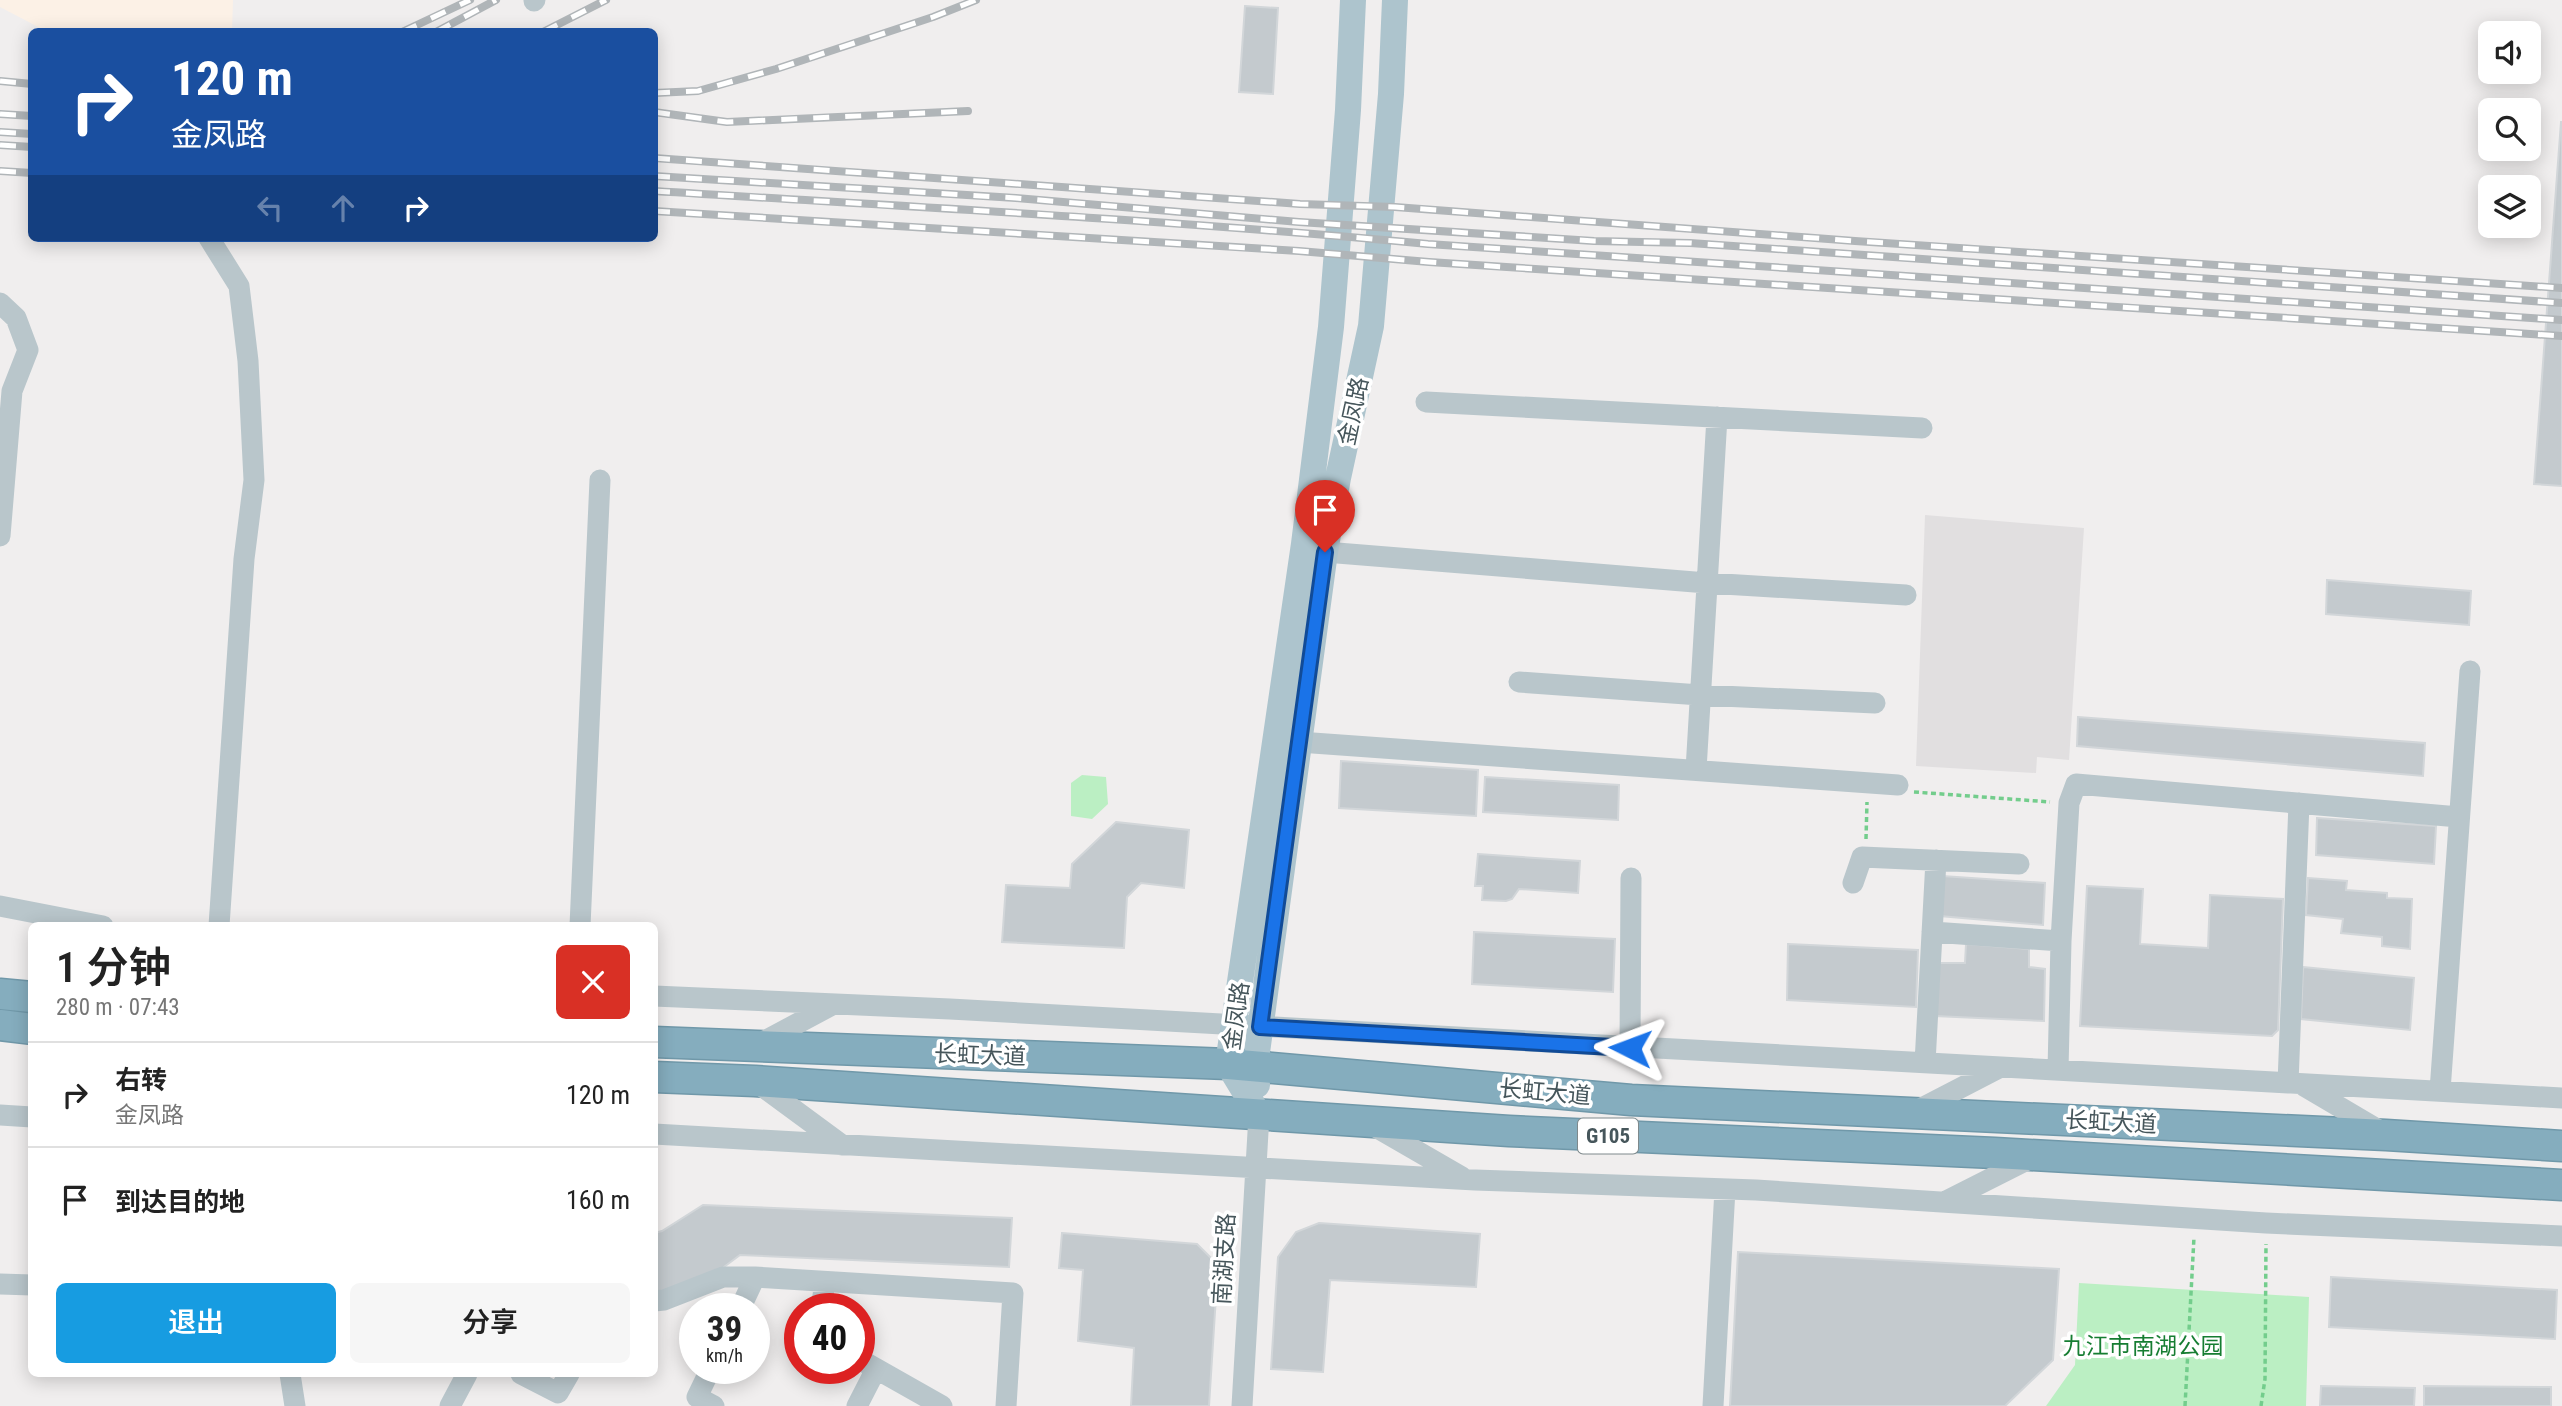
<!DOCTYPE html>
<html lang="zh">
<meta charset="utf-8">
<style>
:root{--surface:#fff;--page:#f6f6f6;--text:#222;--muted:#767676;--line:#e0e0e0;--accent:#179ce1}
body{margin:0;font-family:"Roboto Condensed","Noto Sans SC",sans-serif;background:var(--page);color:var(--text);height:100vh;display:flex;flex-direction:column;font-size:26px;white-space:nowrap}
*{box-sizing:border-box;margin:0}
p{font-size:23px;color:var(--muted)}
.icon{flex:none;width:38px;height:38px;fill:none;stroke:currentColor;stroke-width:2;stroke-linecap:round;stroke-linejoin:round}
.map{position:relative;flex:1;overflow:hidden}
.side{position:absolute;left:28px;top:922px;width:630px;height:455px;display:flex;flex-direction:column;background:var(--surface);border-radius:10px;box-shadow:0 4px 18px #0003}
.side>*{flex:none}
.guide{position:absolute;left:28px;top:28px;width:630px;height:214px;border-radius:10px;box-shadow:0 4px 18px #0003;background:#1a4fa0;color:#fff;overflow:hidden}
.controls{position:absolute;left:2478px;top:21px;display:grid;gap:14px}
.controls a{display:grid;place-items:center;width:63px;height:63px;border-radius:10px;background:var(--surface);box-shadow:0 4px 18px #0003;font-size:35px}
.speed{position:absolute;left:679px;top:1293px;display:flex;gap:14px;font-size:35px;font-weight:700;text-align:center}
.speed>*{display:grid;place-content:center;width:91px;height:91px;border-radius:50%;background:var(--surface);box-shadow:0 4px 18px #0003;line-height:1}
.speed small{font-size:18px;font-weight:400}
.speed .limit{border:10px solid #d22;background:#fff;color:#111}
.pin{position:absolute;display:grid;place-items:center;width:60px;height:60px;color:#fff;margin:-72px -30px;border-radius:50% 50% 50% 0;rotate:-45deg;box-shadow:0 0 7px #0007}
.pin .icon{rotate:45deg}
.me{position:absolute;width:77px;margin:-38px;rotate:273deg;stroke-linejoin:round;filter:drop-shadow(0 0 5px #0008)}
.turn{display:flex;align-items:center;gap:24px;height:147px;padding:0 28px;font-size:32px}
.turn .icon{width:91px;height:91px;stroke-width:2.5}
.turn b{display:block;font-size:49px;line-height:60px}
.lanes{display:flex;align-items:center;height:66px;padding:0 28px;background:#0003;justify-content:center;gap:35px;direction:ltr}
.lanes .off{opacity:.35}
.round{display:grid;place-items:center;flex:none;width:74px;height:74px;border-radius:10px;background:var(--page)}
.summary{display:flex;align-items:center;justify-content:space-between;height:119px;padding:0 28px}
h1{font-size:42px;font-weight:600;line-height:52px}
.button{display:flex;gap:14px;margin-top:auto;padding:14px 28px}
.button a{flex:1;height:80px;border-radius:10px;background:var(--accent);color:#fff;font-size:28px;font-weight:600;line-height:80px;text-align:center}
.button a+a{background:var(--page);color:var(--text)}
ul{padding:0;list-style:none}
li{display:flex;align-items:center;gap:21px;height:105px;padding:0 28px;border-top:2px solid var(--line)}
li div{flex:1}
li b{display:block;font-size:26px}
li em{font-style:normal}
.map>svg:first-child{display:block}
</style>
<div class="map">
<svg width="2562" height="1406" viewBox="0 0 2562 1406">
<rect width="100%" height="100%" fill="#f0eeee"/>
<path fill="#fcf1e6" d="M 0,0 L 233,0 L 232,31 L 46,31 L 0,7 Z"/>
<path fill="#e1dfe0" d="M 1925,515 L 2084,528 L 2069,760 L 2037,757 L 2036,773 L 1916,766 Z"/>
<path fill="#bbefc3" d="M 1082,775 L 1106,777 L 1108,804 L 1092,819 L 1071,816 L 1071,783 Z
M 2079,1283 L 2309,1297 L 2306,1406 L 2046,1406 L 2075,1365 Z"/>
<path fill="#c4cace" stroke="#d2d6d9" stroke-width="2" d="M 1245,6 L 1278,8 L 1273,94 L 1239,92 Z
M 2561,122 L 2562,122 L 2562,486 L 2534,484 Z
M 2327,580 L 2471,591 L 2469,625 L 2326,614 Z
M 2078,717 L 2425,743 L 2423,776 L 2077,746 Z
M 1341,761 L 1478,770 L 1476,816 L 1339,808 Z
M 1485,777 L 1619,785 L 1618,820 L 1483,812 Z
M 2317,818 L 2436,826 L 2434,864 L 2316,855 Z
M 1116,822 L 1189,830 L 1184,888 L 1141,883 L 1127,897 L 1124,948 L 1002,942 L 1006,885 L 1070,888 L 1072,864 Z
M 1478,854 L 1580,861 L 1578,893 L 1519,889 L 1512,899 L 1506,901 L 1482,900 L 1483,886 L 1475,886 Z
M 1942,876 L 2045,883 L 2043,925 L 1940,916 Z
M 2308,878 L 2347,881 L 2346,890 L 2387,893 L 2387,898 L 2412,899 L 2410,949 L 2382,946 L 2382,937 L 2341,933 L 2343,919 L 2306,915 Z
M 2087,886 L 2143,889 L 2140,944 L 2208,948 L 2210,895 L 2283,899 L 2278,1030 L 2272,1036 L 2080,1026 Z
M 1474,932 L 1615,939 L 1613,992 L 1472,984 Z
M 1788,944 L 1918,950 L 1916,1007 L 1787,1000 Z
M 1966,944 L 2029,949 L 2029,967 L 2045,969 L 2044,1021 L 1935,1016 L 1937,963 L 1965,963 Z
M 2303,967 L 2414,978 L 2410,1030 L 2301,1019 Z
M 703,1205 L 1012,1218 L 1009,1267 L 740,1255 L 720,1270 L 654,1298 L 654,1233 L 662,1231 Z
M 1319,1223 L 1480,1234 L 1476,1287 L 1330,1280 L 1323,1372 L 1271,1369 L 1278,1257 L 1296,1232 Z
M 1062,1233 L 1197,1244 L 1218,1265 L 1209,1406 L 1131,1406 L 1134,1348 L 1078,1341 L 1083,1270 L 1059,1268 Z
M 1738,1252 L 2059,1269 L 2053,1360 L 2005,1406 L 1730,1406 Z
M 2331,1277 L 2557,1290 L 2555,1339 L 2329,1327 Z
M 2321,1386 L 2415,1388 L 2414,1406 L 2320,1406 Z
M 2424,1386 L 2551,1387 L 2551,1406 L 2424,1406 Z"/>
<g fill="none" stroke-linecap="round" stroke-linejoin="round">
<defs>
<path id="highway" d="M 0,994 L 32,997
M 0,1025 L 32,1029
M 654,1042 L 1228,1064 L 1631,1100 L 2386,1135 L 2562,1146
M 654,1077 L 755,1081 L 1509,1131 L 1995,1153 L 2562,1185"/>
</defs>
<use href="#highway" stroke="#7098a9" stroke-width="33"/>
<path stroke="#73cd8c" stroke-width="3.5" stroke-dasharray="5 3.5" stroke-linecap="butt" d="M 1914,792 L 2050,802
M 1866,839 L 1867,802
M 2185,1406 L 2194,1237
M 2261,1406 L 2265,1379 L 2266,1244"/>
<path stroke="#b9c6cb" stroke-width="21" d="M 534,1 L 535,0
M 209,238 L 239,286 L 248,361 L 254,480 L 244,559 L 219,926
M 0,303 L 16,318 L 28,350 L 12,391 L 0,536
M 1426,402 L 1922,428
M 1325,552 L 1707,583 L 1906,595
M 1519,682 L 1700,695 L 1875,703
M 1299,742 L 1898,785
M 1696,770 L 1717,417
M 1853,883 L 1862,857 L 2019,864
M 0,906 L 103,926
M 580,926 L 600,480
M 1932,932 L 2061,941
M 654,996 L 950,1009 L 2562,1098
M 759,1044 L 832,1005
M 1630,1048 L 1631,878
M 1925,1063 L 1936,860
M 2058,1070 L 2061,941 L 2069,803 L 2076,784 L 2459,817
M 755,1081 L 842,1145
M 2288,1083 L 2299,803
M 2304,1086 L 2382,1132
M 2440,1091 L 2470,671
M 1914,1112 L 1999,1068
M 0,1115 L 32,1117
M 1372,1125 L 1462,1177
M 654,1134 L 1475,1180 L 1756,1190 L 2266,1223 L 2562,1236
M 1946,1201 L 2033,1157
M 755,1277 L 1013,1293 L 1006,1406
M 0,1284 L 32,1285
M 654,1301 L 664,1300 L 723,1277 L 755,1277 L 740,1309
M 821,1309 L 825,1282
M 859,1359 L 942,1406
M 711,1368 L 697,1397 L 714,1406
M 290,1374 L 295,1406
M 521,1374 L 558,1393 L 569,1374
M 450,1406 L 467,1374
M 857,1406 L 876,1369
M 1242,1406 L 1259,1115
M 1713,1406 L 1725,1189"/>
<path stroke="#adc4cd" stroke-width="26" d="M 1257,1085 L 1255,1067 L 1325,552 L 1338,478 L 1371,326 L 1391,94 L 1395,0
M 1259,1115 L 1228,1064 L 1304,544 L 1331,327 L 1348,110 L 1353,0"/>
<use href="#highway" stroke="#85adbe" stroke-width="30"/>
<defs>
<path id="rail" d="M 402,32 L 470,0
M 436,32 L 496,0
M 543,32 L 606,0
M 0,81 L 32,84
M 654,93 L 698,91 L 776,69 L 933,17 L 976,0
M 654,112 L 727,122 L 968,111
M 0,114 L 32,116
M 0,132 L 32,134
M 0,145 L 32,147
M 654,158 L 1300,204 L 1395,207 L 1855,241 L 2562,288
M 0,171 L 32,173
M 654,176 L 1016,198 L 1299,222 L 1594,241 L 1690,243 L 2562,303
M 654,191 C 912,207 1171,220 1428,244 L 2562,320
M 654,211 L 1299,251 L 1429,262 L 2562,336"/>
</defs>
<use href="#rail" stroke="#b0b5b8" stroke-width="8"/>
<use href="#rail" stroke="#fff" stroke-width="5" stroke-dasharray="16" stroke-linecap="butt"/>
</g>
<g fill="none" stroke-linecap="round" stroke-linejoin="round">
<defs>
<path id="route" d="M 1325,552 L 1260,1027 L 1630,1048"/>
</defs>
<use href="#route" stroke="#114b97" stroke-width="18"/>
<use href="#route" stroke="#1a73e8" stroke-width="12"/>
</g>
<g text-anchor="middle" stroke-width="7" stroke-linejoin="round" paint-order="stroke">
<rect fill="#fff" stroke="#7e898c" stroke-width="2" x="1578" y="1118.5" width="60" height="35" rx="5"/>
<g font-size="21" font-weight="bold" fill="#46565b">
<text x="1608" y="1143">G105</text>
</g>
<g font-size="23" fill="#46565b" stroke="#fff">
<text transform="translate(1353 411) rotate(-78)" y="8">金凤路</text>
<text transform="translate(1236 1016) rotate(-82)" y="8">金凤路</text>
<text transform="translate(980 1055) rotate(2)" y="8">长虹大道</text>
<text transform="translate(1545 1092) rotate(5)" y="8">长虹大道</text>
<text transform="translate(2111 1122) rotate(3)" y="8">长虹大道</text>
<text transform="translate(1224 1259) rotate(-87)" y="8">南湖支路</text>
</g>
<g font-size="23" fill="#167d32" stroke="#fff">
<text x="2143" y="1354">九江市南湖公园</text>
</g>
</g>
</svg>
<div class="controls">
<a><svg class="icon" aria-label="sound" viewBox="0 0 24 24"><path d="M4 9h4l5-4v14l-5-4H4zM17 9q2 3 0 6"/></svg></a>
<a><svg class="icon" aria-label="search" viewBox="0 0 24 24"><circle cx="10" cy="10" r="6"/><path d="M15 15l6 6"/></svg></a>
<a><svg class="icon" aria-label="layers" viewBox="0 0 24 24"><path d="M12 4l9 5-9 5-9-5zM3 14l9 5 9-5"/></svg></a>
</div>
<div class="speed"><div>39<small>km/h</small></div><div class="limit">40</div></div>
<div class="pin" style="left:1325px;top:552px;background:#d93025"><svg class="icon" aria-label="arrive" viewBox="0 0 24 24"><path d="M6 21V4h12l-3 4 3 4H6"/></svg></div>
<svg class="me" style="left:1630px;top:1048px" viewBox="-20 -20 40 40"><path d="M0-17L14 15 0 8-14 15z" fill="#1a73e8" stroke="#fff" stroke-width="4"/></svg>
<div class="guide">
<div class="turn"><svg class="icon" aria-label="right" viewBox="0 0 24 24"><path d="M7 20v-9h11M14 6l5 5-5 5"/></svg><div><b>120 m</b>金凤路</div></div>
<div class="lanes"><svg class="icon off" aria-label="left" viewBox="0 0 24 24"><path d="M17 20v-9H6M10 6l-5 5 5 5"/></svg><svg class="icon off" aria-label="ahead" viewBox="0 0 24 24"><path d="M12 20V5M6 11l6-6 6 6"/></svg><svg class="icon" aria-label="right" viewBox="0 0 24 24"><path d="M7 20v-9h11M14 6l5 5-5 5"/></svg></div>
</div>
<section class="side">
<div class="summary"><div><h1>1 分钟</h1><p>280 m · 07:43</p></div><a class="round" style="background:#d93025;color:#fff"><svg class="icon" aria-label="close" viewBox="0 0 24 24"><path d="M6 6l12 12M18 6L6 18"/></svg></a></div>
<ul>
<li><svg class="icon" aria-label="right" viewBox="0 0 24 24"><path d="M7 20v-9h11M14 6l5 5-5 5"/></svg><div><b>右转</b><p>金凤路</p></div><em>120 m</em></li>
<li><svg class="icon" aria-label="arrive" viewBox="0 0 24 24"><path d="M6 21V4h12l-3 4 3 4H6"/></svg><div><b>到达目的地</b></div><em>160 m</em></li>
</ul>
<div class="button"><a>退出</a><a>分享</a></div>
</section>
</div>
